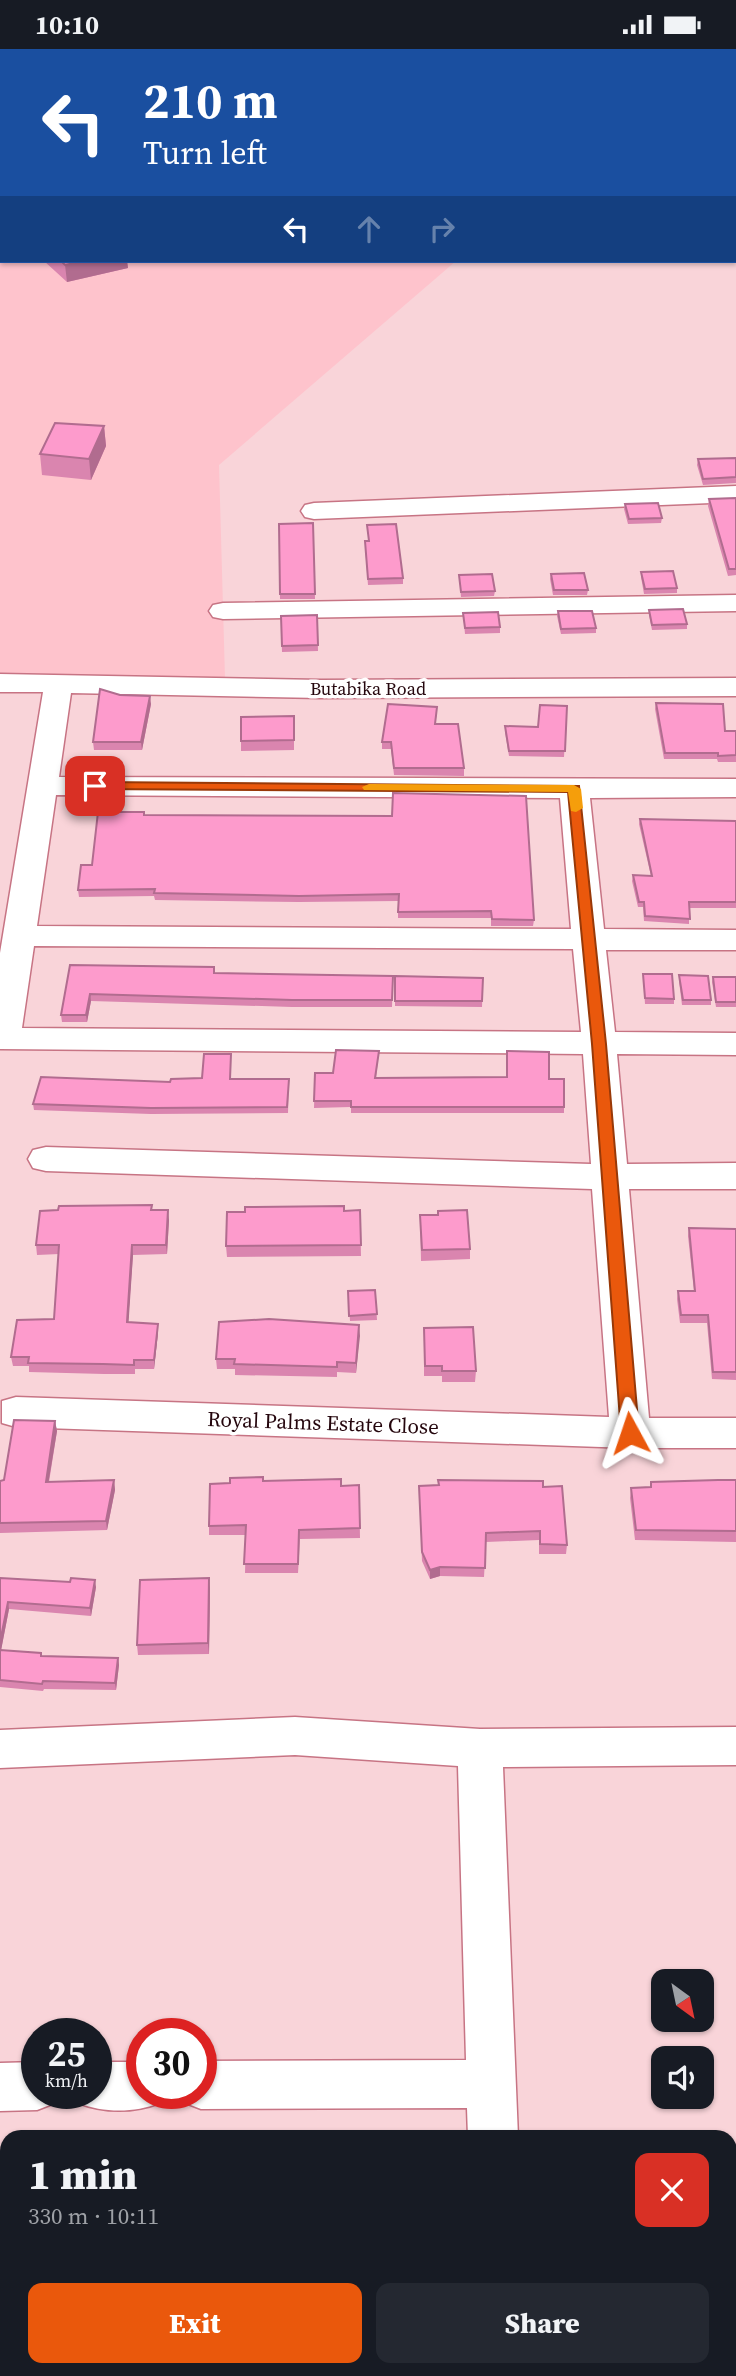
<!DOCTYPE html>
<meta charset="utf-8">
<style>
:root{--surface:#171b24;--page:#242831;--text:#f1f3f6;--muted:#9ea1a6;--accent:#ea580c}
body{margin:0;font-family:"Source Serif 4",serif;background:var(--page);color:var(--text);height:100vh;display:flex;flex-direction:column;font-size:26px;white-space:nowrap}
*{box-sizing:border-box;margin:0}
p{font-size:23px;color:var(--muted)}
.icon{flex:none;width:38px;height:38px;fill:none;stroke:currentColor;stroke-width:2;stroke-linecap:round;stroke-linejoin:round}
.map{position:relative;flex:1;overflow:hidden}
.panel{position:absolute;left:0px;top:2081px;width:737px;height:247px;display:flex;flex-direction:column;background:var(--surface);border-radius:21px 21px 0 0;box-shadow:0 2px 5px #0004}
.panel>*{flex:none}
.guide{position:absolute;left:0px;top:0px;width:737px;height:214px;box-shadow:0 2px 5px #0004;background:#1a4fa0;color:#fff;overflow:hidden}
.needle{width:46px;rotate:147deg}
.fabs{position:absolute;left:651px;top:1920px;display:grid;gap:14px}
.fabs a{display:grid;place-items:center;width:63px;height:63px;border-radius:14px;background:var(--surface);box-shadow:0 2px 5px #0004;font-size:35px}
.speed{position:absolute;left:21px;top:1969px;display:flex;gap:14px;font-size:35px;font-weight:700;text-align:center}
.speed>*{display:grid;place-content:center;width:91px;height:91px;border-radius:50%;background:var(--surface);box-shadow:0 2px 5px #0004;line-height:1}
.speed small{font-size:18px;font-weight:400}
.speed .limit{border:10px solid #d22;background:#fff;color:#111}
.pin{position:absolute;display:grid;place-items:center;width:60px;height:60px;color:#fff;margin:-30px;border-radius:14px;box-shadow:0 4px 10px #0006}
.me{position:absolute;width:77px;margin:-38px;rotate:355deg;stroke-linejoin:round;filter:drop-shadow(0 0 5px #0008)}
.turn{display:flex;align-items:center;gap:24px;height:147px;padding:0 28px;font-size:32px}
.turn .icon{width:91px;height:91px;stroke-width:2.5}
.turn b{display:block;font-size:49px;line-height:60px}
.lanes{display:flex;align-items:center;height:66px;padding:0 28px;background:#0003;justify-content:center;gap:35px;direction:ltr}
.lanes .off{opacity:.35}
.round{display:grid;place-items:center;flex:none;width:74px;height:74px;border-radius:14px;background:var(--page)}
.headline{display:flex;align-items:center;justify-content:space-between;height:119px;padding:0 28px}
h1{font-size:42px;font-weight:800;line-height:52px}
.cta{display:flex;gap:14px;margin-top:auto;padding:14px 28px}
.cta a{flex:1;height:80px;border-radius:14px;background:var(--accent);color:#fff;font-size:28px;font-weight:800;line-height:80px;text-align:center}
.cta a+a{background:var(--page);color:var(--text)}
.status{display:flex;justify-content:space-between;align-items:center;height:49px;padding:0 35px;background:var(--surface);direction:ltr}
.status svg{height:19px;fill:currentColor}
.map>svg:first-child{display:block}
</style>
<div class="status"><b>10:10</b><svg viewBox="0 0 49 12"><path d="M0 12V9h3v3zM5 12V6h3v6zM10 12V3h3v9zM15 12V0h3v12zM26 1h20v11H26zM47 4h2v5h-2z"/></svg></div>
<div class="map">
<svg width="736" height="2327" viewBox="0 0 736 2327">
<rect width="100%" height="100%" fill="#f9d4d9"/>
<path fill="#fec3cc" d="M 0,0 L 697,0 L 699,2 L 2,2 L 2,212 L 456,212 L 219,416 L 225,629 L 161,629 L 0,625 Z"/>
<path fill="#c4a2e2" d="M 736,2308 L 736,2327 L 572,2327 L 629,2320 L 730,2320 L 730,2309 Z"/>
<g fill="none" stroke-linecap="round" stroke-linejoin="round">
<defs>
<path id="minor" d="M 57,0 L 80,0 L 56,2 Z
M 279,0 L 307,0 L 278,2 Z
M 2,28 L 2,40 L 0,41 L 0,29 Z
M 0,105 L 2,105 L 2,117 L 0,117 Z
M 735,197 L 736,197 L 736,211 L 735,211 Z
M 736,437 L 736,453 L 314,470 L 305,468 L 301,462 L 305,456 L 314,454 Z
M 736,546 L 736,562 L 223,570 L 213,568 L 209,562 L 213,556 L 223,554 Z
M 0,625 L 321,631 L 736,629 L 736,647 L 321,649 L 71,644 L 59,728 L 736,730 L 736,748 L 590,749 L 604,880 L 736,881 L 736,901 L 606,901 L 615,983 L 736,984 L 736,1006 L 617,1005 L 627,1115 L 736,1114 L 736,1140 L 629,1140 L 649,1369 L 736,1369 L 736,1399 L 630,1399 L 16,1378 L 2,1374 L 2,1352 L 16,1348 L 609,1368 L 592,1140 L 46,1122 L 33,1119 L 28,1110 L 33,1101 L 46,1098 L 591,1115 L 583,1005 L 0,1000 L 0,904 L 43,643 L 0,643 ZM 56,746 L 560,749 L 571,880 L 37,877 ZM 34,897 L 573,900 L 581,983 L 22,979 Z
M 295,1668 L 480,1680 L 736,1678 L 736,1716 L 503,1718 L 518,2088 L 468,2088 L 467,2059 L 201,2060 L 183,2053 L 179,2044 L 201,2044 L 201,2012 L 466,2011 L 458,1717 L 295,1706 L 0,1719 L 0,1681 Z
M 37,2013 L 37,2044 L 59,2044 L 55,2054 L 37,2061 L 0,2062 L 0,2014 Z
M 96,2013 L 142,2013 L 142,2044 L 164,2044 L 160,2054 C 134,2064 104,2064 78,2054 L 74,2044 L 96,2044 Z
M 736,2103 L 736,2153 L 730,2154 L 730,2104 Z
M 0,2272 L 7,2272 L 7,2320 L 20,2320 L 0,2326 Z"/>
</defs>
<use href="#minor" stroke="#c77484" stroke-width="3"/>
<use href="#minor" fill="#fff" fill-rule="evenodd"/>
</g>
<path fill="#da85af" d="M 83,0 L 242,0 L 242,2 L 83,2 Z
M 2,36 L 2,85 L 0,85 L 0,38 Z
M 0,119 L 2,119 L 2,172 L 0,171 Z
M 44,212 L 127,212 L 128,219 L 67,233 Z
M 104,377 L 106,397 L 91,431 L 42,426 L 40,405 Z
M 736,409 L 736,434 L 703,436 L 697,416 L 698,410 Z
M 736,449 L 736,526 L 728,527 L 708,457 L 709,450 Z
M 625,455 L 662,469 L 661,474 L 628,475 L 624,460 Z
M 313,474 L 315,550 L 280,550 L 279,475 Z
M 365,497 L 403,529 L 403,535 L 368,536 Z
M 641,523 L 677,539 L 677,544 L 644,545 L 641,528 Z
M 551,525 L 588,541 L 587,546 L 553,546 L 550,530 Z
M 459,526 L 495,542 L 494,547 L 461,548 Z
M 649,561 L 687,575 L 687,580 L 652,581 L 649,566 Z
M 558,562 L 596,579 L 596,584 L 561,585 L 557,567 Z
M 463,564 L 500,578 L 500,584 L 465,585 Z
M 317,566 L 318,602 L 282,603 L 281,567 Z
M 656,654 L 725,682 L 736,682 L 736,713 L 718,713 L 717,710 L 664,710 L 655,660 Z
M 151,655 L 142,701 L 94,701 L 93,693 Z
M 567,657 L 564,708 L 509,707 L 505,683 L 505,677 L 538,678 Z
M 437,665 L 435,675 L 464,719 L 464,727 L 394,726 L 391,700 L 382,700 L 382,693 Z
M 294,667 L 294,701 L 241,702 L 241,692 Z
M 144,763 L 145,766 L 534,871 L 533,877 L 491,877 L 491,869 L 398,869 L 398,852 L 299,853 L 155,851 L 154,847 L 79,848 L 78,841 L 92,816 Z
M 640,770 L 736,772 L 736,859 L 689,859 L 689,875 L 644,872 L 643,858 L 638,858 L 632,832 L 633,826 L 651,827 L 639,775 Z
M 70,916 L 214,918 L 215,924 L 393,927 L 392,958 L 292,958 L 91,952 L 87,973 L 62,973 L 61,966 Z
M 643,925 L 674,950 L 674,955 L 645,955 Z
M 679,926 L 711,951 L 711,956 L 682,956 L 679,932 Z
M 395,927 L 483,929 L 482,958 L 395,957 Z
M 713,928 L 736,928 L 736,958 L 716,958 L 712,933 Z
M 379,1002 L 376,1029 L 549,1030 L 564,1058 L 564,1064 L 351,1064 L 351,1058 L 314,1059 L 315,1024 L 333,1024 Z
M 231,1030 L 289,1030 L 288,1064 L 151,1065 L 34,1061 L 33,1055 L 170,1033 Z
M 152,1161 L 169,1171 L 167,1205 L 133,1206 L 128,1273 L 158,1275 L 158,1284 L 154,1320 L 135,1320 L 135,1325 L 104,1325 L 29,1323 L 29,1317 L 13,1317 L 11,1308 L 54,1270 L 59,1205 L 37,1206 L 36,1196 Z
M 360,1161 L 361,1207 L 227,1208 L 226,1197 L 344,1162 Z
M 420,1166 L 470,1200 L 470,1210 L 421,1212 Z
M 689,1179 L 736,1180 L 736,1331 L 712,1330 L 707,1274 L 680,1274 L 677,1250 L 678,1242 L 694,1242 L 688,1187 Z
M 375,1241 L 377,1271 L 350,1272 L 348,1242 Z
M 359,1276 L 356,1324 L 337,1323 L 337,1328 L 235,1326 L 235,1320 L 217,1320 L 216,1310 Z
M 424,1279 L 476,1322 L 475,1333 L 442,1333 L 442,1327 L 424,1327 Z
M 55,1372 L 57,1382 L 49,1433 L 114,1431 L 115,1441 L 107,1481 L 0,1484 L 0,1432 L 4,1431 Z
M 736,1431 L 736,1493 L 635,1491 L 630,1449 L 631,1439 L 650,1438 L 651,1433 Z
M 263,1432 L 341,1437 L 359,1436 L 360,1489 L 300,1490 L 298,1524 L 245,1524 L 246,1486 L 209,1486 L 209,1477 Z
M 419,1437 L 543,1438 L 567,1496 L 566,1505 L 539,1505 L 539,1491 L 486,1493 L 484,1528 L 440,1527 L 430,1530 L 422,1512 Z
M 0,1529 L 96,1538 L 91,1567 L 9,1560 L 1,1601 L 42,1607 L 118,1609 L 119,1616 L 116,1641 L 44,1640 L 43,1642 L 0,1638 Z
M 210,1539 L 209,1605 L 138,1606 L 137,1596 Z"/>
<path fill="#b16c8f" d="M 181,0 L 242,0 L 242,2 L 175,2 Z
M 83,212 L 127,212 L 128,219 L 67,233 L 65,216 Z
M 104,377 L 106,397 L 91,431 L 89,410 Z
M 150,647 L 151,655 L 142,701 L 141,693 Z
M 90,945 L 91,952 L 87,973 L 86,966 Z
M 168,1161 L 169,1171 L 167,1205 L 166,1196 Z
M 132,1196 L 133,1206 L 128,1282 L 127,1273 Z
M 158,1275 L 158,1284 L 154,1320 L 154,1311 Z
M 359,1276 L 360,1287 L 356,1324 L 356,1314 Z
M 55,1372 L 57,1382 L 47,1442 L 46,1433 Z
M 114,1431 L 115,1441 L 107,1481 L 106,1472 Z
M 440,1518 L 440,1527 L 430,1530 L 430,1521 Z
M 209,1529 L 210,1539 L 209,1605 L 208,1594 Z
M 95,1531 L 96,1538 L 91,1567 L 90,1559 Z
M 8,1553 L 9,1560 L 0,1607 L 0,1593 Z
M 118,1609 L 119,1616 L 116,1641 L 115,1634 Z"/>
<path fill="#fd9bcc" stroke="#b16c8f" stroke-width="2" d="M 100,0 L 181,0 L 175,2 L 103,2 Z
M 378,0 L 478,0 L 478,2 L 378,2 Z
M 2,36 L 2,71 L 0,71 L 0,38 Z
M 0,119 L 2,119 L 2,157 L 0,156 Z
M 61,212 L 83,212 L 65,216 Z
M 55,374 L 104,377 L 89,410 L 40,405 Z
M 736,409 L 736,428 L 703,430 L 698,410 Z
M 736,449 L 736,520 L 729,520 L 709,450 Z
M 658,454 L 662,469 L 629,470 L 625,455 Z
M 313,474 L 315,545 L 280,545 L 279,475 Z
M 396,475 L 403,529 L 368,530 L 365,492 L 369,492 L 367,476 Z
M 673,522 L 677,539 L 645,540 L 641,523 Z
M 584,524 L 588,541 L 554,541 L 551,525 Z
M 492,525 L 495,542 L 461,543 L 459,526 Z
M 683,560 L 687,575 L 652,576 L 649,561 Z
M 558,562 L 592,562 L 596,579 L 561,580 Z
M 498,563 L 500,578 L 465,579 L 463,564 Z
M 317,566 L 318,596 L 282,597 L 281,567 Z
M 100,640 L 120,646 L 150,647 L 141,693 L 93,693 Z
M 656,654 L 723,655 L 725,682 L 736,682 L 736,706 L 718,707 L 718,704 L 665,704 Z
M 388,655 L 437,658 L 435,675 L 458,675 L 464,719 L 394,719 L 391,693 L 382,693 Z
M 540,656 L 567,657 L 565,702 L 509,702 L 505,677 L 538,678 Z
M 294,667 L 294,691 L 241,692 L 241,668 Z
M 393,744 L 526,747 L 534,871 L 492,870 L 491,862 L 398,863 L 399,845 L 299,847 L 154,844 L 155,840 L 78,841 L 81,816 L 92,816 L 98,763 L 144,763 L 144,766 L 392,767 Z
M 640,770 L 736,772 L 736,853 L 689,853 L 690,870 L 645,867 L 644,853 L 639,853 L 633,826 L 652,827 Z
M 70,916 L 214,918 L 214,924 L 393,927 L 392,951 L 292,951 L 90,945 L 86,966 L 61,966 Z
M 643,925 L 672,925 L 674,950 L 645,949 Z
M 679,926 L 708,927 L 711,951 L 683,951 Z
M 395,927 L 483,929 L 482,952 L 395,952 Z
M 713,928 L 736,928 L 736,953 L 716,953 Z
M 336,1001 L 379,1002 L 375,1029 L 507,1028 L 507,1002 L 549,1003 L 549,1030 L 564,1030 L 564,1058 L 351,1058 L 351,1052 L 314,1052 L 315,1024 L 333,1024 Z
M 204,1005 L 231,1005 L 230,1030 L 289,1030 L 287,1058 L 151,1059 L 33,1055 L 41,1028 L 170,1033 L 171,1030 L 202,1029 Z
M 152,1156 L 151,1161 L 168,1161 L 166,1196 L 132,1196 L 127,1273 L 158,1275 L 154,1311 L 134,1311 L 134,1316 L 103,1315 L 28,1314 L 29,1308 L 11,1308 L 17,1271 L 54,1270 L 59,1196 L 36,1196 L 40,1162 L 58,1161 L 59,1157 Z
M 344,1157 L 344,1162 L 360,1161 L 361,1196 L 226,1197 L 227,1163 L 245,1163 L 245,1158 Z
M 467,1161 L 470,1200 L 422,1201 L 420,1166 L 438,1166 L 438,1162 Z
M 689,1179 L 736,1180 L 736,1323 L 713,1323 L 708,1266 L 681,1266 L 678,1242 L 695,1242 Z
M 375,1241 L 377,1265 L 349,1267 L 348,1242 Z
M 269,1270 L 359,1276 L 356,1314 L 337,1313 L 337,1318 L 234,1315 L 235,1310 L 216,1310 L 219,1273 Z
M 473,1278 L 476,1322 L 442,1322 L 442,1317 L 425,1317 L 424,1279 Z
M 14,1371 L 55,1372 L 46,1433 L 114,1431 L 106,1472 L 0,1474 L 0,1432 L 4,1431 Z
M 263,1428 L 263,1432 L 341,1430 L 341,1437 L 359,1436 L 360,1479 L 299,1481 L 298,1515 L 244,1515 L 246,1476 L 209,1477 L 210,1435 L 230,1434 L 230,1429 Z
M 438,1431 L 543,1432 L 543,1438 L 562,1437 L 567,1496 L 540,1495 L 540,1482 L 486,1484 L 485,1519 L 440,1518 L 430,1521 L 422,1503 L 419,1437 L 439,1436 Z
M 718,1431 L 736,1431 L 736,1482 L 636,1481 L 631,1439 L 651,1438 L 651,1433 Z
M 0,1529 L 70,1533 L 71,1529 L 95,1531 L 90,1559 L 8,1553 L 0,1593 Z
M 209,1529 L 208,1594 L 137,1596 L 140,1531 Z
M 0,1601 L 41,1604 L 41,1607 L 118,1609 L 115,1634 L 43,1632 L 42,1635 L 0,1631 Z"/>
<path fill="#ea580c" stroke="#983908" stroke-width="2" d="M 95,733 L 579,737 L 606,995 L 639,1384 L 636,1389 L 624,1389 L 621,1384 L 592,995 L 568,743 L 91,740 L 91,734 Z"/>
<path fill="#f59e0b" d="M 369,735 L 574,736 L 581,740 L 583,759 L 576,763 L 571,762 L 568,743 L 364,741 L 362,738 Z"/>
<g text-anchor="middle" stroke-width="7" stroke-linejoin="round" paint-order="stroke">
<g font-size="18" fill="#24060d" stroke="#fff">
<text x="368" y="646">Butabika Road</text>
</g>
<g font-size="21" fill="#24060d" stroke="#fff">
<text transform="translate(323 1374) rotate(2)" y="7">Royal Palms Estate Close</text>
</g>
</g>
</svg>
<div class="fabs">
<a><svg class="needle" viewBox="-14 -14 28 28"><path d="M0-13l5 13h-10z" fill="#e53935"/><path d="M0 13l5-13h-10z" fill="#9ea1a6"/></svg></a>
<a><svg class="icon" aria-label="sound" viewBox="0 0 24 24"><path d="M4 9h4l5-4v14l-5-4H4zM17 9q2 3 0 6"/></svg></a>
</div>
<div class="speed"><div>25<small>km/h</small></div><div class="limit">30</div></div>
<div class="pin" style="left:95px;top:737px;background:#d93025"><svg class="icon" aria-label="arrive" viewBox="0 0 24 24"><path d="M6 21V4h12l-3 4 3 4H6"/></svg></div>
<svg class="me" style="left:630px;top:1384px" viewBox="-20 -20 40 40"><path d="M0-17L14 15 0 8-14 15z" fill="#ea580c" stroke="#fff" stroke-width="4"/></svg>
<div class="guide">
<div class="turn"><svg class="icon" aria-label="left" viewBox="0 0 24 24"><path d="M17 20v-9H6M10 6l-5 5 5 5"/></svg><div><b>210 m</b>Turn left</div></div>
<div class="lanes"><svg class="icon" aria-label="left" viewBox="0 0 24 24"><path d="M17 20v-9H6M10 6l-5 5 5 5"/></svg><svg class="icon off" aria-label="ahead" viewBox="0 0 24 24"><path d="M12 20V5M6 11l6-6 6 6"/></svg><svg class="icon off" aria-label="right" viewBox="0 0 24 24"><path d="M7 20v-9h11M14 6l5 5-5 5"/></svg></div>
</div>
<section class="panel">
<div class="headline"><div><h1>1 min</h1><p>330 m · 10:11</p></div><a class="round" style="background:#d93025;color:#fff"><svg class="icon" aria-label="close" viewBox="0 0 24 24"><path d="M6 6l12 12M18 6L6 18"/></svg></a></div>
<div class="cta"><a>Exit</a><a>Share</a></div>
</section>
</div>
